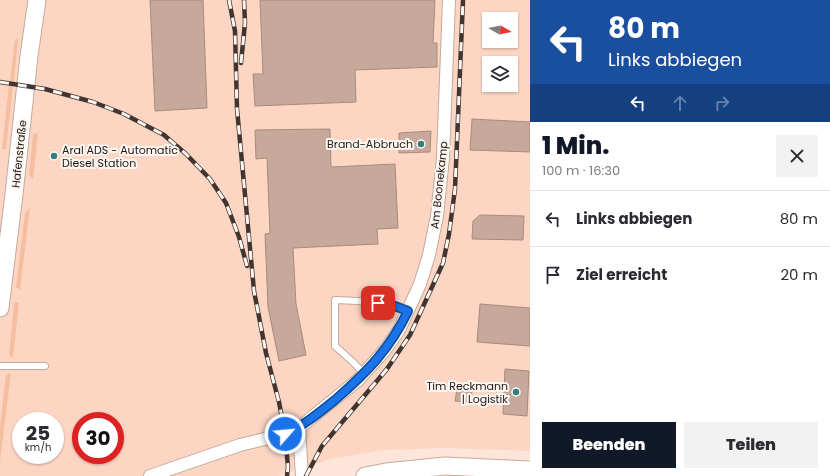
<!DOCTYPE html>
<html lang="de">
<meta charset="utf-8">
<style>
:root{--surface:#fff;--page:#f2f2f3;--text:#2b2b33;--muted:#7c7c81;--line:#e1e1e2;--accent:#111827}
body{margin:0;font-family:Poppins,sans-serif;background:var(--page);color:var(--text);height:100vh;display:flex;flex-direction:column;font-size:15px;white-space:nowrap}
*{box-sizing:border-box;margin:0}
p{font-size:13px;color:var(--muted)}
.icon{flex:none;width:22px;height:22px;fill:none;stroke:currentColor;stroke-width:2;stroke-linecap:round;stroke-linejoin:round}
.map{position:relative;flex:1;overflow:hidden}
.drawer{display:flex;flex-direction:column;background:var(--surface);width:300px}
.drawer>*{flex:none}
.guide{background:#1a4fa0;color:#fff;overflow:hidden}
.needle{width:26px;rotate:99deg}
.fabs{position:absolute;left:482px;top:12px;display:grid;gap:8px}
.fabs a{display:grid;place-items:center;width:36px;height:36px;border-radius:0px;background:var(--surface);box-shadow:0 1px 3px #0004;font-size:20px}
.speed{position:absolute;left:12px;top:412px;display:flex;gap:8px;font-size:20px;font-weight:700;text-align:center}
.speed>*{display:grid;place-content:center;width:52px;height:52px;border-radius:50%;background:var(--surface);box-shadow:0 1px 3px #0004;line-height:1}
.speed small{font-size:10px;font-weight:400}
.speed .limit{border:6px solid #d22;background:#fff;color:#111}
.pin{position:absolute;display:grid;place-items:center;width:34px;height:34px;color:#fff;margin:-17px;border-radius:8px;box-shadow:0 2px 6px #0006}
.me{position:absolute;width:44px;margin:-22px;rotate:63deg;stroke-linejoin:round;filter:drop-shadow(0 0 3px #0008)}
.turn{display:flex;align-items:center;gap:14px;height:84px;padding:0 12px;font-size:18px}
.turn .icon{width:52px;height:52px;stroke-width:2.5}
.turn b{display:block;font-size:28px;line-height:34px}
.lanes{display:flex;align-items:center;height:38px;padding:0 12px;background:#0003;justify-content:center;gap:20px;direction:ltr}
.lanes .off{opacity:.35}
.round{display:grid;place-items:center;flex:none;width:42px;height:42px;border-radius:0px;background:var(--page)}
.headline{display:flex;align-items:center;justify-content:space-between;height:68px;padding:0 12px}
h1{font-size:24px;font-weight:800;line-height:30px;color:var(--accent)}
.primary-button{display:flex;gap:8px;margin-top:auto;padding:8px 12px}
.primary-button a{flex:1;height:46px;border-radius:0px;background:var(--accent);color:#fff;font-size:16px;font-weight:800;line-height:46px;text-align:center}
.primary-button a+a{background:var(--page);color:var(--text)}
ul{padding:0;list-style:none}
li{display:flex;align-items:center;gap:12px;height:56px;padding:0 12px;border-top:1px solid var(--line)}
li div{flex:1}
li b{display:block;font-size:15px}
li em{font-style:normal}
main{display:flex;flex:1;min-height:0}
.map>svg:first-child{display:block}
</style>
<main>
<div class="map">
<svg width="530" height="476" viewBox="0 0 530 476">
<rect width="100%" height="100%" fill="#fee5d9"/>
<path fill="#fcd6c3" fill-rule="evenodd" d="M 0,0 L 530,0 L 530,451 L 446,448 L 385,450 L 331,459 L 278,476 L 0,476 ZM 489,19 L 511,19 L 511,41 L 489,41 ZM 489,63 L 511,63 L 511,85 L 489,85 ZM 21,421 L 55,421 L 55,455 L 21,455 ZM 81,421 L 115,421 L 115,455 L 81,455 Z"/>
<path fill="#f6bea1" d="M 15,39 L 18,39 L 14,82 L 10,81 Z
M 9,85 L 13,86 L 6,149 L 2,149 Z
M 38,133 L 33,179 L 29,175 L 33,134 Z
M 30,207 L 20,290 L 16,287 L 25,213 Z
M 19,302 L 13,358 L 9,355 L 14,303 Z
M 11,373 L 0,461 L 0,426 L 6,375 Z"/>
<path fill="#c6a99a" stroke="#a88b7d" d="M 150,0 L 203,0 L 207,108 L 155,111 Z
M 260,0 L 435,0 L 433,43 L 437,43 L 437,67 L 355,70 L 356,102 L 255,106 L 253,74 L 263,74 Z
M 472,119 L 530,122 L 530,152 L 470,150 Z
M 330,129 L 331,167 L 395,164 L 398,228 L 377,229 L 378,244 L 293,248 L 296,304 L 306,355 L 279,361 L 268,307 L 265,234 L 270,233 L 267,158 L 256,159 L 255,130 Z
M 431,131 L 430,152 L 399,153 L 399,133 Z
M 480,215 L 524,216 L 523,240 L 472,239 L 473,221 Z
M 480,304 L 530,308 L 530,346 L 477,342 Z
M 505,369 L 529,371 L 527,416 L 503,414 Z
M 457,389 L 472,390 L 471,402 L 455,401 Z"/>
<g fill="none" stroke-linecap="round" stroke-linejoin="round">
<defs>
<path id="lane" d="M 0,366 L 45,366
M 364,374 L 354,363 L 335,346 L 335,300 C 361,301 384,301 408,311"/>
<path id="street" d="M 299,428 L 302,476
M 150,476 L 240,445 L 285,434 L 299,428 L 357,381 L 385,350 L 399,330 L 420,284 L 429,255 L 437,216 L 443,158 L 449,0"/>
<path id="secondary" d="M 0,308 L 14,194 L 29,56 L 37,0
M 365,476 L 386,472 L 445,466 L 530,470"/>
</defs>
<use href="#lane" stroke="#c6a99a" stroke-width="8"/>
<use href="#street" stroke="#c6a99a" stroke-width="14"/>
<use href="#secondary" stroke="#c6a99a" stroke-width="19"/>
<use href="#lane" stroke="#fff" stroke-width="6"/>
<use href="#street" stroke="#fff" stroke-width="12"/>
<use href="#secondary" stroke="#fff" stroke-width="17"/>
<defs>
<path id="rail" d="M 229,0 L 235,31 L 237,109 L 254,291 L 266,353 L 279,402 L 285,434 L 288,467 L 287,476
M 241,63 L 245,23 L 244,0
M 0,82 L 45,89 L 93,102 L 124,114 L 164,135 L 186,154 L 210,179 L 226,203 L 239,237 L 247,266
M 306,476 L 322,446 L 387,369 L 410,335 L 443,263 L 449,234 L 455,189 L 463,0"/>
</defs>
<use href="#rail" stroke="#42352f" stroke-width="4.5"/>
<use href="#rail" stroke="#fdf7f4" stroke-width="3" stroke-dasharray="9" stroke-linecap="butt"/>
</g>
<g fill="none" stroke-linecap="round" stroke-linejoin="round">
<defs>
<path id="route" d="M 285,434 C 303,426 319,413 335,400 C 366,373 390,349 408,311 L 392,305 L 378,303"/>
</defs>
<use href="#route" stroke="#114b97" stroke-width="10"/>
<use href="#route" stroke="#1a73e8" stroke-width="7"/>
</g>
<g fill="#337c7f" stroke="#fdf7f4" stroke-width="1.5">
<circle cx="421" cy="144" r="4"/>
<circle cx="54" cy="156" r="4"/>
<circle cx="516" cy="392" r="4"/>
</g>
<g text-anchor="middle" stroke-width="4" stroke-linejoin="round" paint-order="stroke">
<g font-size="11" fill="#211611" stroke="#fdf7f4" text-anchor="end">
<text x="413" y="148">Brand-Abbruch</text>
<text x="62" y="154" text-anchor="start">Aral ADS - Automatic<tspan x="62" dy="13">Diesel Station</tspan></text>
<text x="508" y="390">Tim Reckmann<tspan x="508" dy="13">| Logistik</tspan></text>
</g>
<g font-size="11" fill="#211611" stroke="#fdf7f4">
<text transform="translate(19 154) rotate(-84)" y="4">Hafenstraße</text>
<text transform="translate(439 185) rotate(-84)" y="4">Am Boonekamp</text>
</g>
</g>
</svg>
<div class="fabs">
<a><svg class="needle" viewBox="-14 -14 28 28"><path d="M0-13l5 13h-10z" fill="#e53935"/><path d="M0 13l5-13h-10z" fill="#7c7c81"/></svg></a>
<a><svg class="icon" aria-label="layers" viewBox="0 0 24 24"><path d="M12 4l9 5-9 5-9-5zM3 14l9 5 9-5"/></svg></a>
</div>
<div class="speed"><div>25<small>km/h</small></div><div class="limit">30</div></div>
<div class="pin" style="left:378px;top:303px;background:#d93025"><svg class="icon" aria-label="arrive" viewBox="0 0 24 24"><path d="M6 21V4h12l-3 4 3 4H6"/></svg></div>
<svg class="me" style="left:285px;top:434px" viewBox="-20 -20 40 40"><circle r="17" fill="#1a73e8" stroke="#fff" stroke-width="3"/><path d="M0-11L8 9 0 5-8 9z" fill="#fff"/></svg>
</div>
<section class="drawer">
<div class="guide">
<div class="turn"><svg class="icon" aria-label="left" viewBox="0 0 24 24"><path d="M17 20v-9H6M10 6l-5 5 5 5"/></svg><div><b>80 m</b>Links abbiegen</div></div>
<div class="lanes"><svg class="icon" aria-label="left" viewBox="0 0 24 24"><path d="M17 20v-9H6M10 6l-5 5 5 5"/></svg><svg class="icon off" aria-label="ahead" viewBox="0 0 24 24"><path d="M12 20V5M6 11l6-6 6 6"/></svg><svg class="icon off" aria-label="right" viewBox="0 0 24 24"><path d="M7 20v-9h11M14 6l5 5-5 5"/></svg></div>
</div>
<div class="headline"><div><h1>1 Min.</h1><p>100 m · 16:30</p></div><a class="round"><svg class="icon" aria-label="close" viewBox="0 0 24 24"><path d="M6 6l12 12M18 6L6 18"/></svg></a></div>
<ul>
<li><svg class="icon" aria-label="left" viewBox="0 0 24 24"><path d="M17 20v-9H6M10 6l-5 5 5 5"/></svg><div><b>Links abbiegen</b></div><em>80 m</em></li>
<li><svg class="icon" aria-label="arrive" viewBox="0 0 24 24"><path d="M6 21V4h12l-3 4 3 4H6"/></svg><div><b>Ziel erreicht</b></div><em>20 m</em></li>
</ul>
<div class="primary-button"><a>Beenden</a><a>Teilen</a></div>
</section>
</main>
